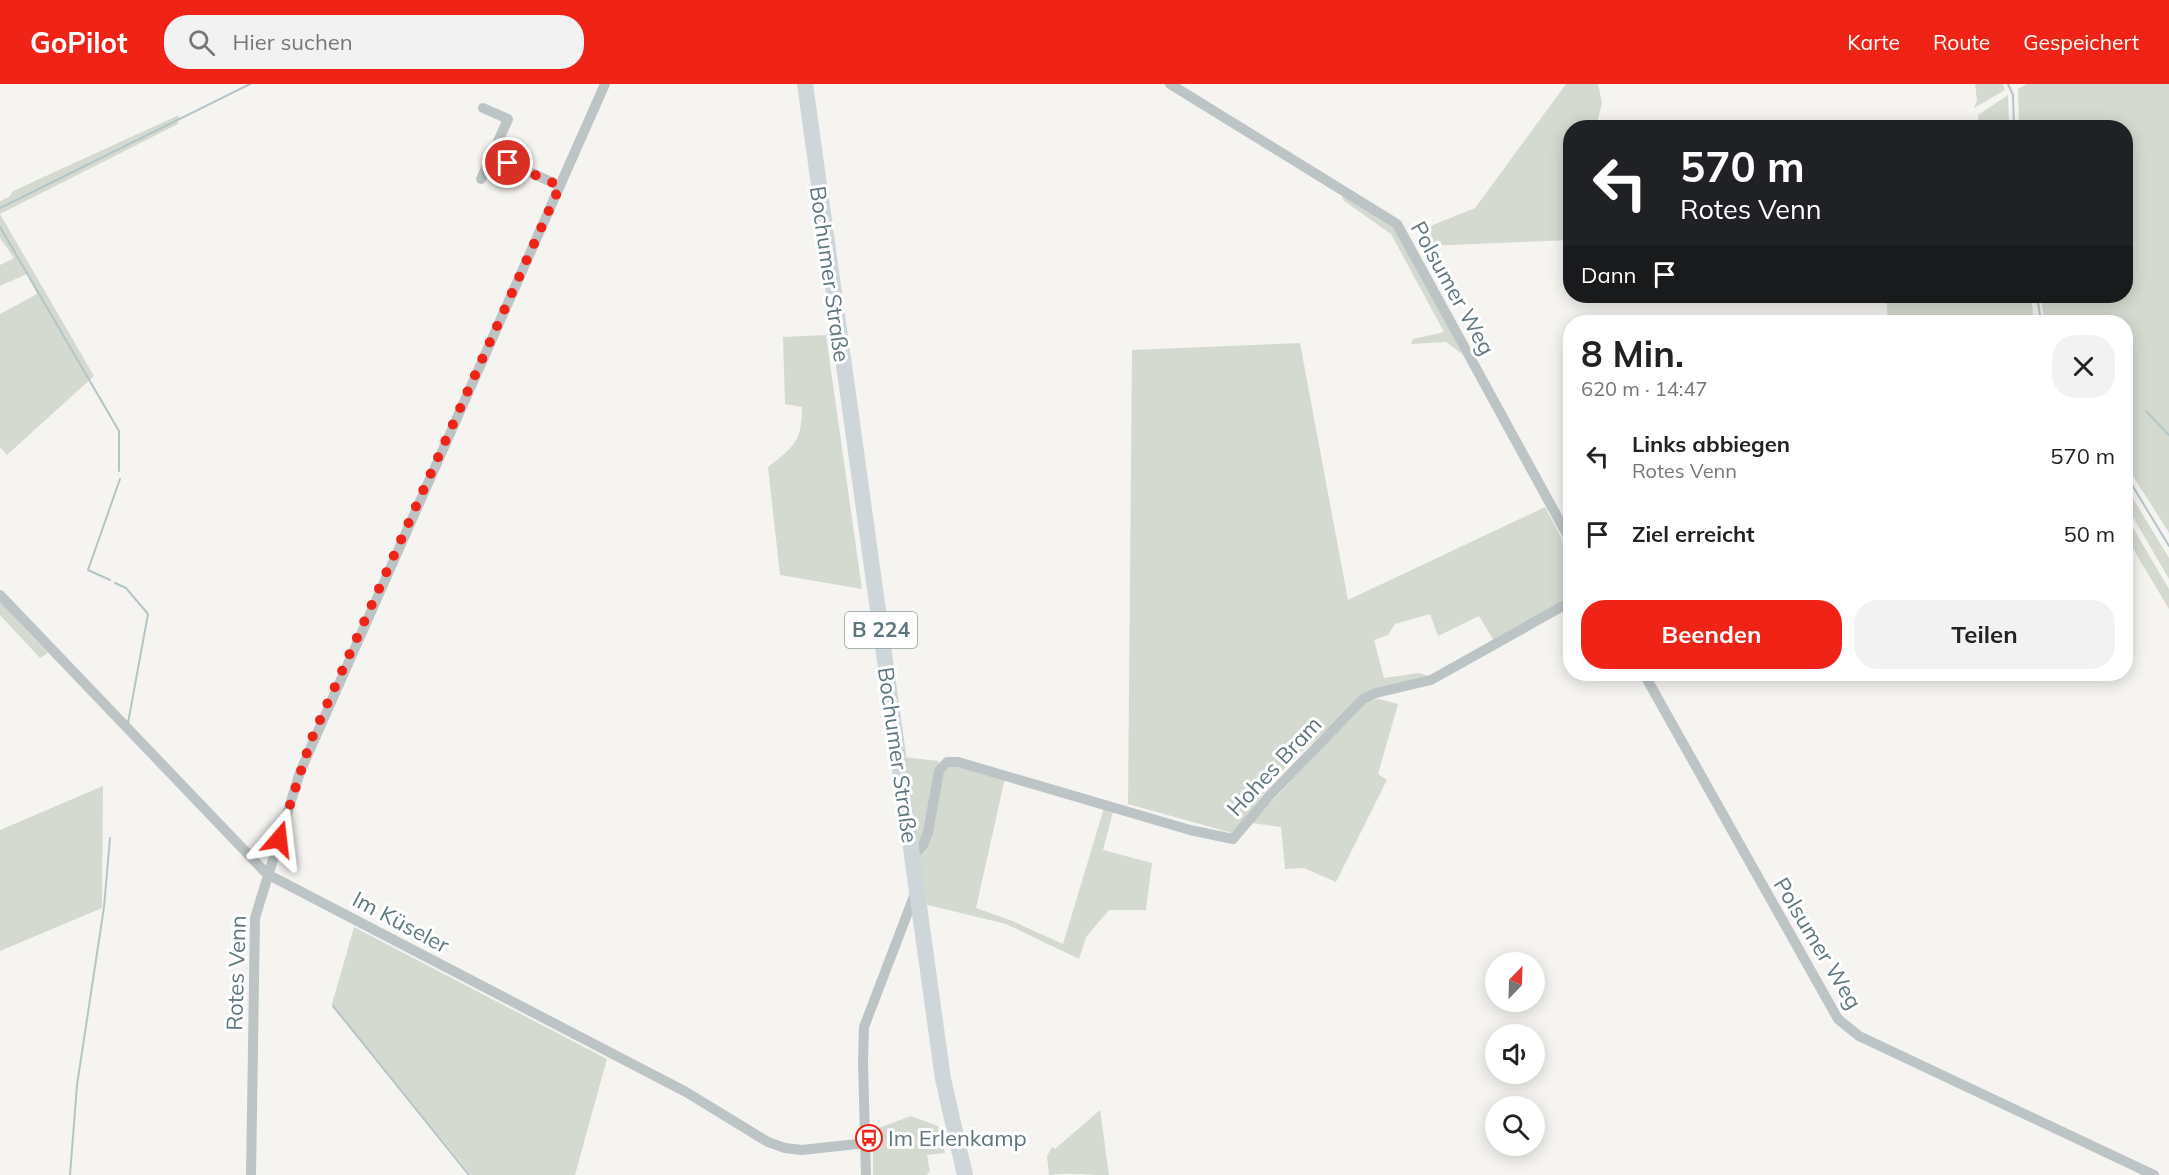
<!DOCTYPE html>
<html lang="de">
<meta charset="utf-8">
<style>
:root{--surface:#fff;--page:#f2f2f2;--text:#222;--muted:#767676;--accent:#f02416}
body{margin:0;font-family:Mulish,sans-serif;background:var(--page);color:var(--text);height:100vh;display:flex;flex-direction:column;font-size:22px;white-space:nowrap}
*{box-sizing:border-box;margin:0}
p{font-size:20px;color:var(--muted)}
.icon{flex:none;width:33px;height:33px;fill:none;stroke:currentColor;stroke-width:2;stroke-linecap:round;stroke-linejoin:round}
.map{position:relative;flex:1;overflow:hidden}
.sheet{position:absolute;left:1563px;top:231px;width:570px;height:366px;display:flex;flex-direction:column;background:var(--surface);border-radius:24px;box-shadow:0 3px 15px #0003}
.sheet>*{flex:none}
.hud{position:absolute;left:1563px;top:36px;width:570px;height:183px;border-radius:24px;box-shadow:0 3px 15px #0003;background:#202124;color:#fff;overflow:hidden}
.needle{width:39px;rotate:23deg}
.fabs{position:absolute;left:1485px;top:868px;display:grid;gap:12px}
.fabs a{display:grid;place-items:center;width:60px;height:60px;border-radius:50%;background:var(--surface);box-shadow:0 3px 15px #0003;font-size:30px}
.pin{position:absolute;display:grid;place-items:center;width:51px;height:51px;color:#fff;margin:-26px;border:3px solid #fff;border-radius:50%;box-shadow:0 2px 6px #0007}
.me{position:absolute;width:66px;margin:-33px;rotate:17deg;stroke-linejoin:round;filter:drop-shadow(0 0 4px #0008)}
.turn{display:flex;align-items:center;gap:21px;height:126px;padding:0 18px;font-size:27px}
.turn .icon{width:78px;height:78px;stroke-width:2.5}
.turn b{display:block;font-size:42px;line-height:51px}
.then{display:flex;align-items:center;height:57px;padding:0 18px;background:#0003;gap:12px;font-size:22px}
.round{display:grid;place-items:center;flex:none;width:63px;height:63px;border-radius:24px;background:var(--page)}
.summary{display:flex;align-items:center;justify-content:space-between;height:102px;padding:0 18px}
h1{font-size:36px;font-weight:700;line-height:45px}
.cta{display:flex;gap:12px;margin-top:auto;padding:12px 18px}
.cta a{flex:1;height:69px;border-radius:24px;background:var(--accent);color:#fff;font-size:24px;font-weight:700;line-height:69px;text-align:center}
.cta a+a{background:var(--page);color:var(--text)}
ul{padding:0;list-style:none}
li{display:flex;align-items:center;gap:18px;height:78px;padding:0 18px}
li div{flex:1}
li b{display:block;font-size:22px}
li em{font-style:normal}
header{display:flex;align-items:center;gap:36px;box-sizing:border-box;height:84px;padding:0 30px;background:var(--accent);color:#fff}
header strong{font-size:28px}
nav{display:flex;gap:33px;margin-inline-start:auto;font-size:21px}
.search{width:420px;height:54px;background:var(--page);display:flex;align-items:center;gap:15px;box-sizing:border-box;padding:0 21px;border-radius:24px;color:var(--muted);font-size:22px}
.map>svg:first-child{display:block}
</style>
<header>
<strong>GoPilot</strong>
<div class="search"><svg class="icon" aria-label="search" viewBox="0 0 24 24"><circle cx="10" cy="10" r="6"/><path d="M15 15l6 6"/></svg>Hier suchen</div>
<nav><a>Karte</a><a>Route</a><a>Gespeichert</a></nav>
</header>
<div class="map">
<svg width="2169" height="1091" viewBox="0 0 2169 1091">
<rect width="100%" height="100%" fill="#f5f4f1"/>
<path fill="#d5dad0" d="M 1566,0 L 1598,0 L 1602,19 L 1596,43 L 1570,44 L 1570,156 L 1427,162 L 1428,143 L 1475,124 Z
M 1975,0 L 2003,0 L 2005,6 L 1974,24 L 1977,16 Z
M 2027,0 L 2169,0 L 2169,449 L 2126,381 L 2126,238 L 2045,238 L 2040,212 L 2126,212 L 2126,44 L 2019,43 L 2018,5 Z
M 2008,11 L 2009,43 L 1979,43 L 1978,31 Z
M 179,31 L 178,40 L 0,130 L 94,292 L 7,371 L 0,363 L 0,230 L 37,210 L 27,190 L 0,202 L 0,181 L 14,174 L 0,154 L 0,117 L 9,113 L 13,107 Z
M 1340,108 L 1366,123 L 1399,148 L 1462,270 L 1446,258 L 1411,260 L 1413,255 L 1444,248 L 1391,150 L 1344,117 Z
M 1886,212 L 2031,212 L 2034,238 L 1888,238 Z
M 826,251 L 862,505 L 780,491 L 768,383 C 794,363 802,357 802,323 L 785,320 L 783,253 Z
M 1300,259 L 1348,516 L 1545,423 L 1570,470 L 1570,514 L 1494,557 L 1479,532 L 1438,552 L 1430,530 L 1395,540 L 1388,551 L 1374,556 L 1384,594 L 1419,589 L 1433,593 L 1367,610 L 1287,681 L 1232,749 L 1128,720 L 1132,266 Z
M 2126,403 L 2169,474 L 2169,495 L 2126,421 Z
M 2126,432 L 2169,505 L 2169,525 L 2126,453 Z
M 0,518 L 48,569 L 40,574 L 0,531 Z
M 1379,615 L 1398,620 L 1378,690 L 1387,696 L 1336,798 L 1304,784 L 1285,785 L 1281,743 L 1252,739 L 1357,625 L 1370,616 Z
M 903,673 L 939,677 L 926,746 L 918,760 Z
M 949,681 L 1005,694 L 976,824 L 1010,836 L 1063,860 L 1104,724 L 1113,728 L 1103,766 L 1152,779 L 1146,826 L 1109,826 L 1086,853 L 1079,875 L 1006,840 L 924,820 L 917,774 L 940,689 Z
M 103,702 L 102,824 L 0,867 L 0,746 Z
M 354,843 L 607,975 L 575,1091 L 471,1091 L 332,920 Z
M 1100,1026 L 1109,1091 C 1089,1091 1067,1088 1049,1091 L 1047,1072 L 1052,1063 L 1055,1065 Z
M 911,1032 L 938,1042 L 945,1069 L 927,1071 L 930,1087 L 927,1091 L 873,1091 L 873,1046 Z"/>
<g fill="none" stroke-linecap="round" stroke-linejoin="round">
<path stroke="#b3c5c7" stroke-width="2" d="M 2008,0 L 2013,11 L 2014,44
M 0,124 L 250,0
M 0,143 L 119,347 L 119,387
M 2037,212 L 2041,238
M 2146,327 L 2169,351
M 2126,391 L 2169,462
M 110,496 L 88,486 L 120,395
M 115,499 L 126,504 L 148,530 L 128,639
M 333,922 L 469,1091
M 70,1091 L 77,1001 L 104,823 L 110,754"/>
<path stroke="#bdc4c6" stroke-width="10" d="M 1170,0 L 1397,140 L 1570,456
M 483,24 L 508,35 L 492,71 L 560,102
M 481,95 L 492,71
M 0,511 L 267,790 L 686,1008 L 768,1058 L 785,1064 L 802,1066 L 866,1059
M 1644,590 L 1838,935 L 1859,952 L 2154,1091
M 912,773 L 923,761 L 928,748 L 939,687 L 947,678 L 958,678 L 1190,746 L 1233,755 L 1270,711 L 1363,615 L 1376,609 L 1431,596 L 1570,518
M 251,1091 L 255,834 L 300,688 L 605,0
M 866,1091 L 863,978 L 864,943 L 916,807"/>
<path stroke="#cfd6d9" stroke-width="16" d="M 805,0 L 943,995 L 965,1091"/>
</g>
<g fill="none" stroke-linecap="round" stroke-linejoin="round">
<path stroke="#f02416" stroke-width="10" stroke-dasharray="0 18" d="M 279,755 L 311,656 L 560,102 L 508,79"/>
</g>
<defs>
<symbol id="bus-ring" viewBox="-11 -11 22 22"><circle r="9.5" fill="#fff" stroke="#f02416" stroke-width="1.5"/><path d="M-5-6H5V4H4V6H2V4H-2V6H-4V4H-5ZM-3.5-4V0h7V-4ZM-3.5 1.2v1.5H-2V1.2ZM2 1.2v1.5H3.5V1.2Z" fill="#f02416"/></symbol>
</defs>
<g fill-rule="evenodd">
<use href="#bus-ring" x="854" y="1039" width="30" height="30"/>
</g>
<g text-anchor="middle" stroke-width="6" stroke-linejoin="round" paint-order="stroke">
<rect fill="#fff" stroke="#8e9fa5" stroke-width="1.5" x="845" y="528" width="72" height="36" rx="4.5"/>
<g font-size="21" font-weight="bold" fill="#5e767e">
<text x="881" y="553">B 224</text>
</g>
<g font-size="22" fill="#5e767e" stroke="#fff">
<text transform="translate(830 190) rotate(82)" y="8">Bochumer Straße</text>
<text transform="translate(1453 204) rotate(61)" y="8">Polsumer Weg</text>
<text transform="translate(898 671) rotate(82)" y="8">Bochumer Straße</text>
<text transform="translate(1274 682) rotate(-47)" y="8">Hohes Bram</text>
<text transform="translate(401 838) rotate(28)" y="8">Im Küseler</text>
<text transform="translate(1818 859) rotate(59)" y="8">Polsumer Weg</text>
<text transform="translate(236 889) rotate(-88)" y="8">Rotes Venn</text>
</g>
<g font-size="22" fill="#5e767e" stroke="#fff" text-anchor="start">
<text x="888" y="1062">Im Erlenkamp</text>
</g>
</g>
</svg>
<div class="fabs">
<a><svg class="needle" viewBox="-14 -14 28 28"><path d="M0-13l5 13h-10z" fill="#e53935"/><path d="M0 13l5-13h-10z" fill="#767676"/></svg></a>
<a><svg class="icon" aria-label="sound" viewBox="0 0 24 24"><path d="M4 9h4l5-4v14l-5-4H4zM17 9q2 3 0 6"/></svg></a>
<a><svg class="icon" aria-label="search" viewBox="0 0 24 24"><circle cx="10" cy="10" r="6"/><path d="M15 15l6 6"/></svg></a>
</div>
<div class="pin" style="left:508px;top:79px;background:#d93025"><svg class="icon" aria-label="arrive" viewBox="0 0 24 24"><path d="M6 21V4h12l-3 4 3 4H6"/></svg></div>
<svg class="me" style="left:279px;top:755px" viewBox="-20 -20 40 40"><path d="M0-17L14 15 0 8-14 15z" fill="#f02416" stroke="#fff" stroke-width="4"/></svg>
<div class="hud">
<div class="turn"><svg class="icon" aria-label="left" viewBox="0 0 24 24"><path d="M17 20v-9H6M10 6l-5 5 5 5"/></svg><div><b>570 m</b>Rotes Venn</div></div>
<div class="then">Dann<svg class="icon" aria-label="arrive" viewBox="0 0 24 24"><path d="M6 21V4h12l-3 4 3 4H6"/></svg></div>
</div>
<section class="sheet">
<div class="summary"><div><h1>8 Min.</h1><p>620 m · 14:47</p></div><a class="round"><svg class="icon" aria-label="close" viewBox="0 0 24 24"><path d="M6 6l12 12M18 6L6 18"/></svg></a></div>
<ul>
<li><svg class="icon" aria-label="left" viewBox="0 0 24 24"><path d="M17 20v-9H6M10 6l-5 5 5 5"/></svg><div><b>Links abbiegen</b><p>Rotes Venn</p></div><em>570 m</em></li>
<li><svg class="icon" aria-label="arrive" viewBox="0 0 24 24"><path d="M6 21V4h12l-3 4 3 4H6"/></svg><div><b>Ziel erreicht</b></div><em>50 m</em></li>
</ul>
<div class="cta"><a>Beenden</a><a>Teilen</a></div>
</section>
</div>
